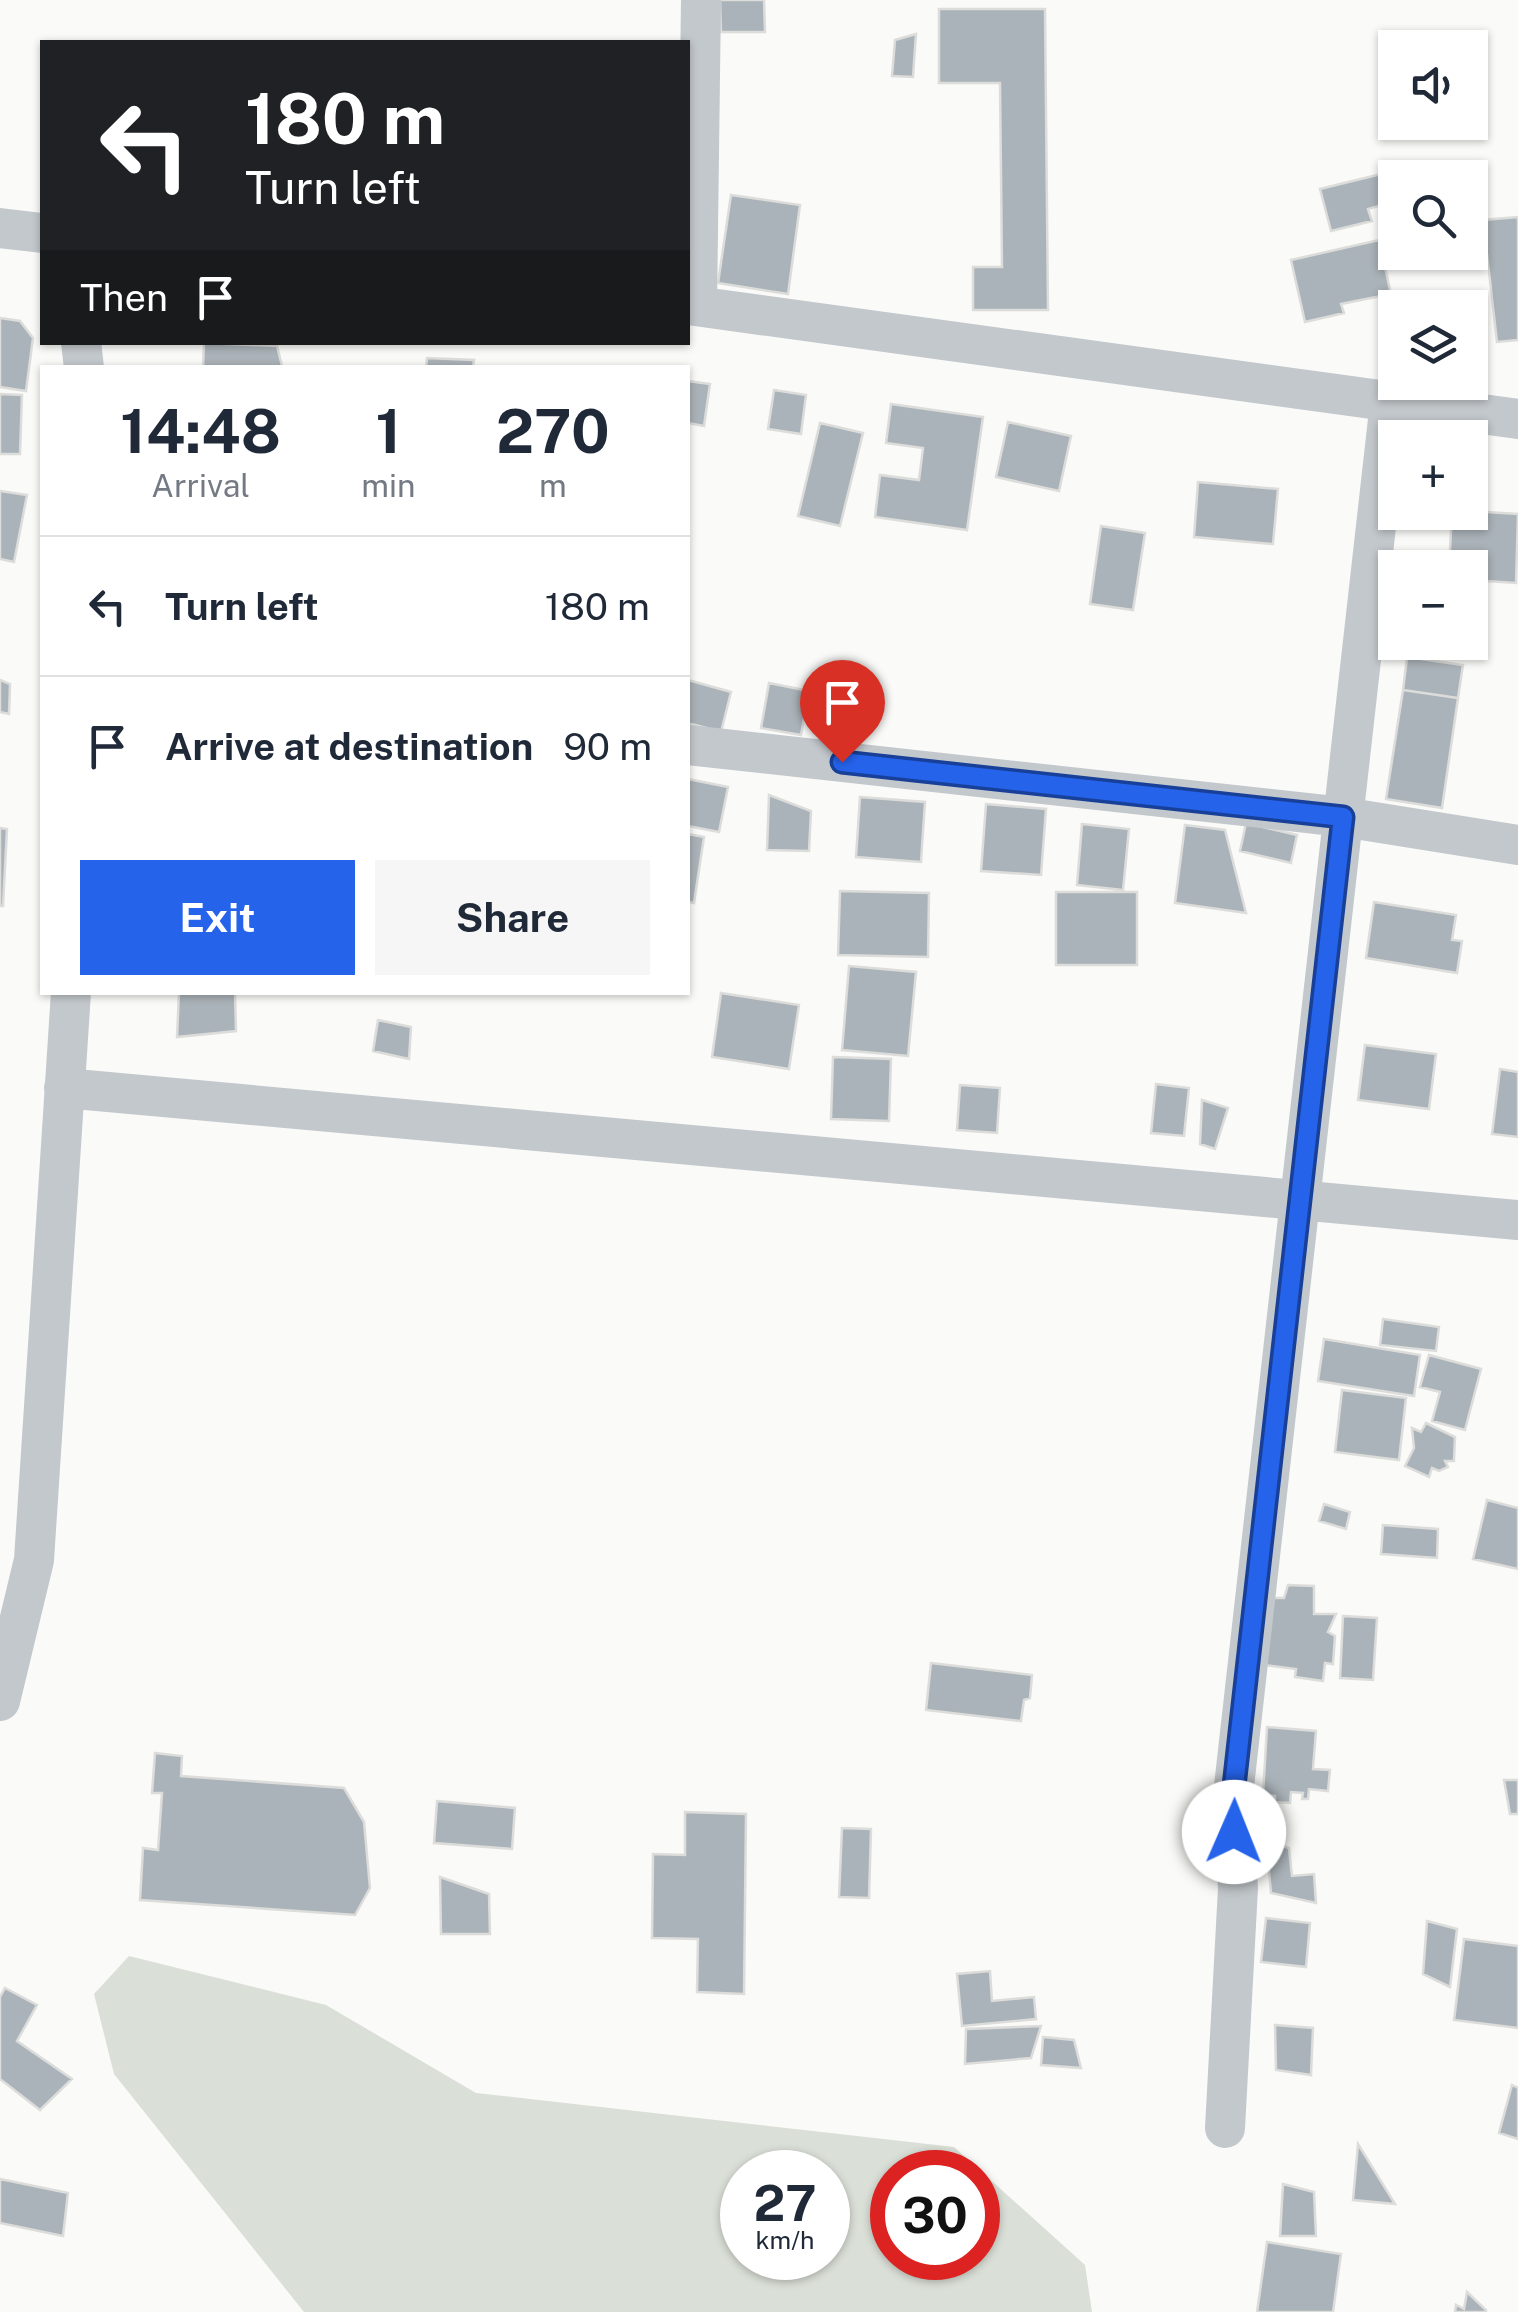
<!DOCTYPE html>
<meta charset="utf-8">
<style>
:root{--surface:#fff;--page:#f6f6f7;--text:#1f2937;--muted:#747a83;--line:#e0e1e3;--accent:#2563eb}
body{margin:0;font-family:"Public Sans",sans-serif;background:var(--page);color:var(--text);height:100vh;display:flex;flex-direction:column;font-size:38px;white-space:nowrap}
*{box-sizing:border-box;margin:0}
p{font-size:32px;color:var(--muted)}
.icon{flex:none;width:55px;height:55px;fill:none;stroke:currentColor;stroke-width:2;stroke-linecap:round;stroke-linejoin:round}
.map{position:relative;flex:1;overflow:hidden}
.drawer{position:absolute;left:40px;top:365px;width:650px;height:630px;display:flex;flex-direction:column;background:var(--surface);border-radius:0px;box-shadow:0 2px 8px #0004}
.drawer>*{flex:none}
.top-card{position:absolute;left:40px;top:40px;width:650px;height:305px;border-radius:0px;box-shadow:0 2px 8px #0004;background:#202124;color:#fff;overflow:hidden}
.fabs{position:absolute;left:1378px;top:30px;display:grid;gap:20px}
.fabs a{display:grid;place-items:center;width:110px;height:110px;border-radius:0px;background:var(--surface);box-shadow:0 2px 8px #0004;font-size:50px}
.speed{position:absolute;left:720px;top:2150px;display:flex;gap:20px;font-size:50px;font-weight:700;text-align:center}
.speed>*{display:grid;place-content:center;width:130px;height:130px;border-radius:50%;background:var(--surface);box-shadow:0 2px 8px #0004;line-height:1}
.speed small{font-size:25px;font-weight:400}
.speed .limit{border:15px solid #d22;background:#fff;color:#111}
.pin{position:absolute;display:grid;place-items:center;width:85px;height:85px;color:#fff;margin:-102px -42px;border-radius:50% 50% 50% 0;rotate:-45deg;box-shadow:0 0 10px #0007}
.pin .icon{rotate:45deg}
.me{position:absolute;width:110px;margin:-55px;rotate:1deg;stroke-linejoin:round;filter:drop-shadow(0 0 8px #0008)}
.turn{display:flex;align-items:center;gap:35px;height:210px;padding:0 40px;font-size:45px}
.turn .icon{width:130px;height:130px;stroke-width:2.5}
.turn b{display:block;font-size:70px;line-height:85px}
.then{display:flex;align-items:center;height:95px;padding:0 40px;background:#0003;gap:20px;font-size:38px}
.eta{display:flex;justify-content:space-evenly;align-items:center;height:170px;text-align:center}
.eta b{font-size:60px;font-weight:700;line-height:70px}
.action{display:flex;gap:20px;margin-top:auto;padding:20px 40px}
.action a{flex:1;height:115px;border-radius:0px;background:var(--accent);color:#fff;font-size:40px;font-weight:700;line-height:115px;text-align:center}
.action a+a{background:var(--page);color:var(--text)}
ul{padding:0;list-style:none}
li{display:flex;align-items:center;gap:30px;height:140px;padding:0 40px;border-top:2px solid var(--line)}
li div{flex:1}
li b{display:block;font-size:38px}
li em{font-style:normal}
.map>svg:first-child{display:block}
</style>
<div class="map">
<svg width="1518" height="2312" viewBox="0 0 1518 2312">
<rect width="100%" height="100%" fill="#fafaf8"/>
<path fill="#dadfd7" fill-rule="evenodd" d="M 129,1956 L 326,2005 L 476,2093 L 954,2147 L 1085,2265 L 1092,2312 L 304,2312 L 114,2074 L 94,1994 ZM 828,2172 L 828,2258 L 742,2258 L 742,2172 ZM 978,2172 L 978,2258 L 892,2258 L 892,2172 Z"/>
<path fill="#aab3b9" stroke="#dcdcda" stroke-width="2.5" d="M 720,0 L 764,0 L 765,32 L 721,32 Z
M 939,9 L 1045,9 L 1048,310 L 973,310 L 973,267 L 1002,267 L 1000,83 L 939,83 Z
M 916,34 L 913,77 L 892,76 L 895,40 Z
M 1381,174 L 1389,203 L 1368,209 L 1372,221 L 1331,231 L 1320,189 Z
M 731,195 L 800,205 L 788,294 L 718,283 Z
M 1518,217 L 1518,340 L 1497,342 L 1483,220 Z
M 1379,240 L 1391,294 L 1341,304 L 1344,313 L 1305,322 L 1291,260 Z
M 0,318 L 20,321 L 33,338 L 26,391 L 0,387 Z
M 1470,320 L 1479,321 L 1475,362 L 1470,362 Z
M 204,343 L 277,346 L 282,366 L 299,368 L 203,368 Z
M 427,358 L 474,360 L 473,368 L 426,368 Z
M 688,381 L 710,384 L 704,426 L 688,423 Z
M 774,390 L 806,395 L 801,434 L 768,429 Z
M 0,394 L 22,395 L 20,454 L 0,454 Z
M 891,404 L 983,417 L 967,530 L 875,517 L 880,475 L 919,480 L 923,448 L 886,443 Z
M 1008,422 L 1071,436 L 1059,491 L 996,477 Z
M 820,423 L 863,433 L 840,526 L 798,516 Z
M 1198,482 L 1278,489 L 1273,544 L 1194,537 Z
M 0,491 L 27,495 L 14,562 L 0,559 Z
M 1470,511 L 1518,514 L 1516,583 L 1470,580 L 1470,568 L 1449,568 L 1452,512 Z
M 1101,526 L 1145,533 L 1133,610 L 1090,604 Z
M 1407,657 L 1463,665 L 1458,698 L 1403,690 Z
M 0,680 L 10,684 L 9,714 L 0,712 Z
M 688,680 L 731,692 L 721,732 L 688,723 Z
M 769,683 L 809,691 L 801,735 L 761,728 Z
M 1403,690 L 1458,698 L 1442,808 L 1386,799 Z
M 688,779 L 728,787 L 719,832 L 688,826 Z
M 769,795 L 811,811 L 809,851 L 767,850 Z
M 860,797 L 925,802 L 921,862 L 856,857 Z
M 986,804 L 1046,809 L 1041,875 L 981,871 Z
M 1246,823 L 1297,835 L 1291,863 L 1240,851 Z
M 1082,824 L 1129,829 L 1123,890 L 1077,885 Z
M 1185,825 L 1225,830 L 1246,913 L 1175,903 Z
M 0,828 L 7,829 L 3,906 L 0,906 Z
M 688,834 L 704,837 L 694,903 L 688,902 Z
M 840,891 L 929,893 L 928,957 L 838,955 Z
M 1056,892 L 1137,892 L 1137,965 L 1056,965 Z
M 1374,902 L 1456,915 L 1452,940 L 1462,941 L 1457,973 L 1366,958 Z
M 849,966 L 916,972 L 908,1056 L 842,1050 Z
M 179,992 L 235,992 L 236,1031 L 177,1037 Z
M 721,993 L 799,1005 L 789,1069 L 712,1057 Z
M 378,1020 L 411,1027 L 409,1059 L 373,1051 Z
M 1365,1045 L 1436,1054 L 1429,1109 L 1358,1100 Z
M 833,1057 L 891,1059 L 889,1121 L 831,1119 Z
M 1500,1069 L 1518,1072 L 1518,1137 L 1492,1134 Z
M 1156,1084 L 1189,1088 L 1184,1136 L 1151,1133 Z
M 960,1085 L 1000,1088 L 997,1133 L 957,1130 Z
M 1202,1100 L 1228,1108 L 1215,1149 L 1200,1144 Z
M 1383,1319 L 1439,1327 L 1436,1351 L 1380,1345 Z
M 1324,1339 L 1420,1355 L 1414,1396 L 1318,1381 Z
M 1429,1355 L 1481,1369 L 1465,1430 L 1432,1421 L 1440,1392 L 1420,1387 Z
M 1342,1390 L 1406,1398 L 1399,1460 L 1335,1452 Z
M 1426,1423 L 1455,1437 L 1454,1461 L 1445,1461 L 1448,1467 L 1439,1471 L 1432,1468 L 1429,1477 L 1405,1466 L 1414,1448 L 1412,1428 L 1421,1432 Z
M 1487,1500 L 1518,1508 L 1518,1569 L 1473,1559 Z
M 1324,1504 L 1350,1512 L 1346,1529 L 1319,1521 Z
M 1383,1525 L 1438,1529 L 1437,1558 L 1381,1554 Z
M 1288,1585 L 1314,1586 L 1314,1614 L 1336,1614 L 1328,1632 L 1335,1636 L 1333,1664 L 1325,1663 L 1323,1681 L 1295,1677 L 1296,1669 L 1264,1665 L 1268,1598 L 1284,1598 Z
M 1343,1616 L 1377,1618 L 1373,1680 L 1340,1678 Z
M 931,1663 L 1032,1675 L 1030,1698 L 1024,1700 L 1021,1721 L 926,1710 Z
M 1267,1727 L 1316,1731 L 1313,1769 L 1330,1770 L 1328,1791 L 1309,1789 L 1308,1799 L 1302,1799 L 1303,1793 L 1291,1792 L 1290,1803 L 1275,1802 L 1275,1796 L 1263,1795 Z
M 155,1753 L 182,1756 L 181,1776 L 344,1788 L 364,1822 L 370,1888 L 355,1915 L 140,1900 L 143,1848 L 158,1850 L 162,1793 L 152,1793 Z
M 1504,1780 L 1518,1780 L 1518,1814 L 1510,1814 Z
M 437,1801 L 515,1808 L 512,1849 L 434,1843 Z
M 685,1812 L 746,1814 L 744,1994 L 697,1992 L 698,1939 L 652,1938 L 653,1854 L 685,1855 Z
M 842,1828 L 871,1829 L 869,1898 L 839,1897 Z
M 1266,1840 L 1289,1848 L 1292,1876 L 1314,1874 L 1316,1903 L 1271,1893 Z
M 440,1877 L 489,1894 L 490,1934 L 441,1934 Z
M 1266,1918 L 1310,1923 L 1306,1967 L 1261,1962 Z
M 1427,1921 L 1457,1929 L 1450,1987 L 1423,1974 Z
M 1464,1939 L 1518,1946 L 1518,2028 L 1454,2020 Z
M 990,1971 L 992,2001 L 1034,1997 L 1036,2019 L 962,2026 L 957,1974 Z
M 5,1988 L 37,2005 L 17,2041 L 72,2079 L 40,2110 L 0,2079 L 0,1997 Z
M 1275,2025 L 1313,2028 L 1311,2075 L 1276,2070 Z
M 1041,2026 L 1031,2058 L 965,2064 L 966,2029 Z
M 1043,2037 L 1074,2040 L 1081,2068 L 1041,2065 Z
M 1512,2085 L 1518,2088 L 1518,2139 L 1499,2133 Z
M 1358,2144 L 1395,2204 L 1353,2200 Z
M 0,2179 L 68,2193 L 63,2236 L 0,2223 Z
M 1283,2184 L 1314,2192 L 1316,2236 L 1280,2236 Z
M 1267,2242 L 1341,2254 L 1333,2312 L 1257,2312 Z
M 1467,2292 L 1486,2310 L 1486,2312 L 1455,2312 L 1456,2305 L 1464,2309 Z"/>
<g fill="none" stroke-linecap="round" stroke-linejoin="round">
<path stroke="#c3c8cc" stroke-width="40" d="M 0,228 L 42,233
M 688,305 L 1518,419
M 697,306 L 701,0
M 81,342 L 84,368
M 688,745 L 1343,817 L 1518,845
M 64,1088 L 1518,1220
M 0,1701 L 34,1560 L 71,992
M 1225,2128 L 1238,1888 L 1232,1804 L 1390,402"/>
</g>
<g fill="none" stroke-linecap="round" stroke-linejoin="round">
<defs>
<path id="route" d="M 842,762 L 1343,817 L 1232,1804 L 1234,1832"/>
</defs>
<use href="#route" stroke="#184099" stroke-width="25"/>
<use href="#route" stroke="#2563eb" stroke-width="18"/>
</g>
</svg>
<div class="fabs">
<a><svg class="icon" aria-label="sound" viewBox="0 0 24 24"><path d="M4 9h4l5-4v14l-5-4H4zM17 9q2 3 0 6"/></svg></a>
<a><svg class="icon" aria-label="search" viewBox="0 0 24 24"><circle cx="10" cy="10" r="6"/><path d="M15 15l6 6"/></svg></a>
<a><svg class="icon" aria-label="layers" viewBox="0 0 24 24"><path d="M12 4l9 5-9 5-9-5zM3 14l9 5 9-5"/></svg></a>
<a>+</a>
<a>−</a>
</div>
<div class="speed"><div>27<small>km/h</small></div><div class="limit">30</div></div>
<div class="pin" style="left:842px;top:762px;background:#d93025"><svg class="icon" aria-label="arrive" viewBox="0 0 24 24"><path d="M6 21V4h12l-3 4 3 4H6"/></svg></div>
<svg class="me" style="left:1234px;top:1832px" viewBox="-20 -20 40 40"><circle r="19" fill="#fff"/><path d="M0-13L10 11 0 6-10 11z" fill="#2563eb"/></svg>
<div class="top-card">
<div class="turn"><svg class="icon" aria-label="left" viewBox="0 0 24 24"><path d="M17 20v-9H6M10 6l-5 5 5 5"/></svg><div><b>180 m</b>Turn left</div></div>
<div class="then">Then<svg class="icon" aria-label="arrive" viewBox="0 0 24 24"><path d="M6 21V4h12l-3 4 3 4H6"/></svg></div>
</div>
<section class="drawer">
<div class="eta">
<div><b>14:48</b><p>Arrival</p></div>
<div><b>1</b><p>min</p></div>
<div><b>270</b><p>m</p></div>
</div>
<ul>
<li><svg class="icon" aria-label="left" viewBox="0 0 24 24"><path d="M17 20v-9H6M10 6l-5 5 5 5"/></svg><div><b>Turn left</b></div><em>180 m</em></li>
<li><svg class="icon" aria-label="arrive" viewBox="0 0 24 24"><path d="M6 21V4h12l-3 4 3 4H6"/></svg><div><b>Arrive at destination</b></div><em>90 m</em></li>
</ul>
<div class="action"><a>Exit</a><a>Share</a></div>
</section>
</div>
